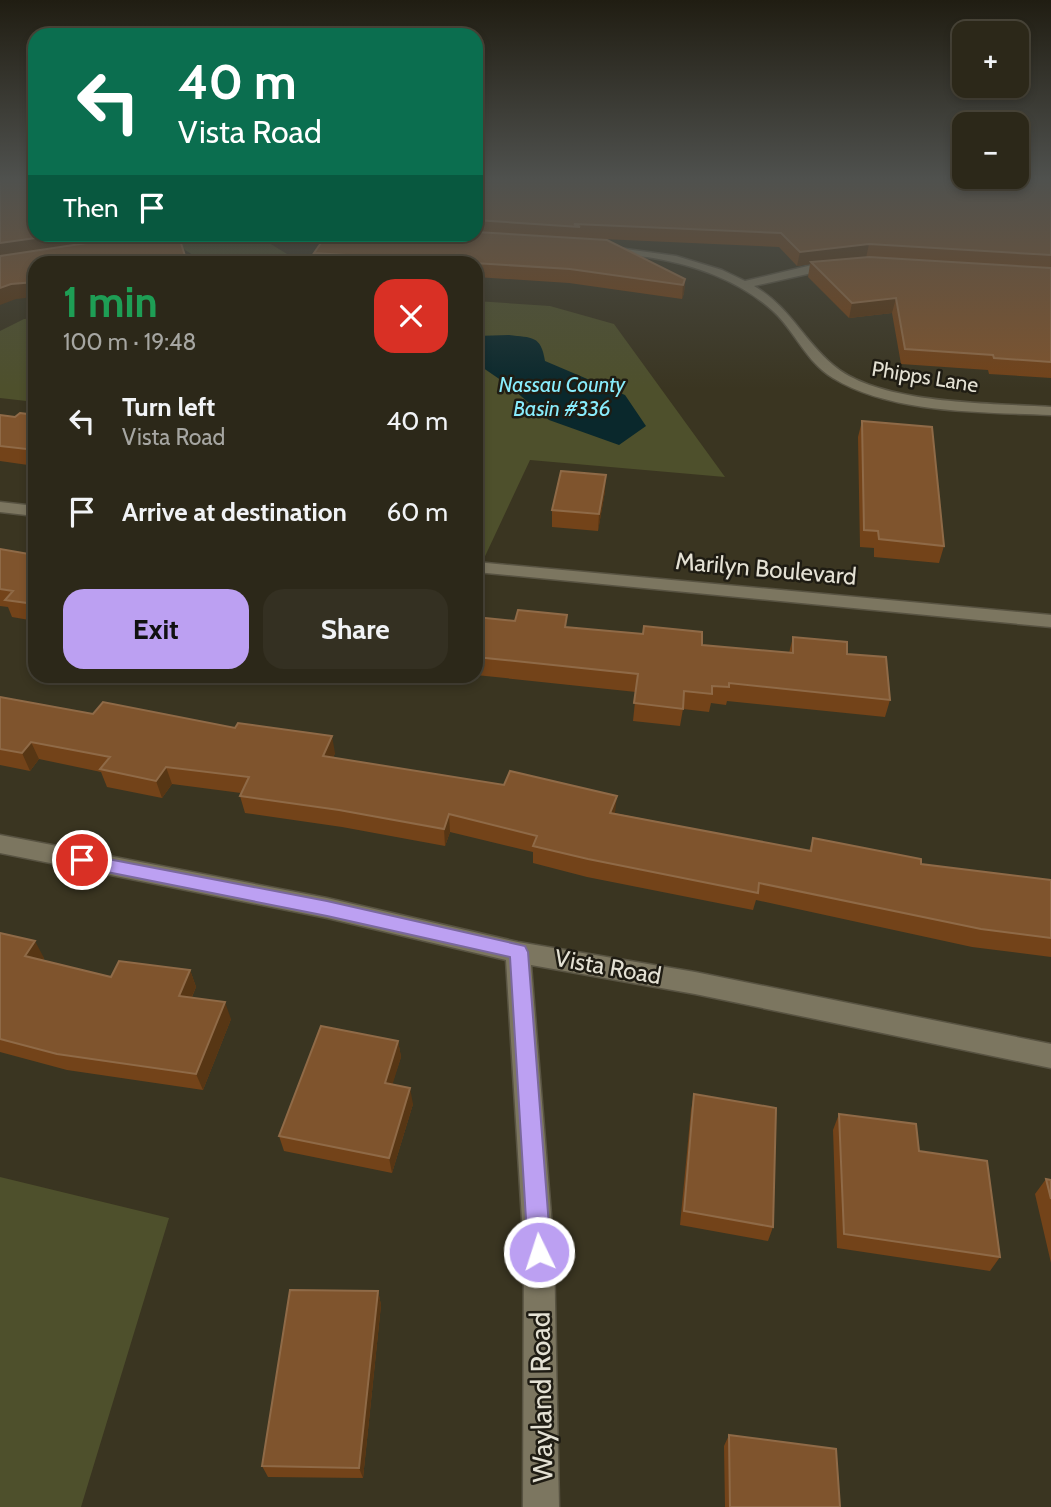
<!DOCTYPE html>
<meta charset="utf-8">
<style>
:root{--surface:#2c2819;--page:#343022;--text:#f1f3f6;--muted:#a6a6a2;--line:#484438;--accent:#bca0f2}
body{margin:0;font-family:Cabin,sans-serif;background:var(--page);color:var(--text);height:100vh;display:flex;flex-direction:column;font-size:26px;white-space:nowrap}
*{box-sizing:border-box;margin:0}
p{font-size:23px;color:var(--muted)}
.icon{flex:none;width:38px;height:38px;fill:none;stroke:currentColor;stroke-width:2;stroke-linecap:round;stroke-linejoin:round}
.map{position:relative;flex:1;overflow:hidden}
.details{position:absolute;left:28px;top:256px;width:455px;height:427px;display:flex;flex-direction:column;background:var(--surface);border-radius:21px;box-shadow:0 4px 10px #0003,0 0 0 2px var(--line)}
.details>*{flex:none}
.banner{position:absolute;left:28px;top:28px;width:455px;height:214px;border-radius:21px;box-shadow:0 4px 10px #0003,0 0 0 2px var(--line);background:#0b6e4f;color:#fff;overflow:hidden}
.controls{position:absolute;left:952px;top:21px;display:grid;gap:14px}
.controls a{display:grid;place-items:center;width:77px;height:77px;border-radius:14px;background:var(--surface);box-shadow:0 4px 10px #0003,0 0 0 2px var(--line);font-size:35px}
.pin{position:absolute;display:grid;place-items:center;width:60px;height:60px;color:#fff;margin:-30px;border:4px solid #fff;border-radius:50%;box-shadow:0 2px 7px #0007}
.me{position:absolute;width:77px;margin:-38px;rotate:356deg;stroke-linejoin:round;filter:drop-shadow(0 0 5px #0008)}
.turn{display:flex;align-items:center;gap:24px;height:147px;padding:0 35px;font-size:32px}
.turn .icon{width:91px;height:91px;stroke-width:2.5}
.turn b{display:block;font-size:49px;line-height:60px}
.then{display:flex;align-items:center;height:66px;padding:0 35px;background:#0003;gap:14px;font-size:26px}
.round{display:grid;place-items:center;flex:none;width:74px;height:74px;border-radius:21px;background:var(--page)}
.headline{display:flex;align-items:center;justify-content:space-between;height:119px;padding:0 35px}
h1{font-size:42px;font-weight:700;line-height:52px;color:#1e9e55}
.cta{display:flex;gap:14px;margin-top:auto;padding:14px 35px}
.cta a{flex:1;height:80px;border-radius:21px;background:var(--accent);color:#111;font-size:28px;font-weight:700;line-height:80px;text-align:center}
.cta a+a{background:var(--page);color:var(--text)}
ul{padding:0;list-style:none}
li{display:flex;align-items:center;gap:21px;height:91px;padding:0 35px}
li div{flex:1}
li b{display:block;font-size:26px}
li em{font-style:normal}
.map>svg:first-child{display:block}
</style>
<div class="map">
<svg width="1051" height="1507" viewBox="0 0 1051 1507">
<rect width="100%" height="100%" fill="#3a3521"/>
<path fill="#4e502c" d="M 227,235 L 236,240 L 261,238 L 300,262 L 204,262 L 171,241 Z
M 476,301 L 550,306 L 614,324 L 725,477 L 530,460 L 480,567 L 476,567 Z
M 35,318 L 35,402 L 0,398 L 0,331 L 24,319 Z
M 0,1177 L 169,1218 L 81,1507 L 0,1507 Z"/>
<path fill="#0a282c" d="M 509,335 C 532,338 541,335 545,361 L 625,395 L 646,426 L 619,445 L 549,420 L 508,385 L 476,363 L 476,336 Z"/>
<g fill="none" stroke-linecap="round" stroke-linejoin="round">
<defs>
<path id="minor" d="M 196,234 L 230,234 L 151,247 L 145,244 L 151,241 Z
M 604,246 L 676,256 L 722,270 L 745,281 L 812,265 L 840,264 L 840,270 L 812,273 L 754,286 C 790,307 803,340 833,365 C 879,405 992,403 1051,407 L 1051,415 C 983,412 892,414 833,378 C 806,362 795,331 773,311 C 739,280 692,264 647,257 C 632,255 615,255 600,251 L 598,249 Z
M 0,502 L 35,506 L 35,516 L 0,512 Z
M 476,562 L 1051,615 L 1051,627 L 476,572 Z
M 0,835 L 327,898 L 518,942 L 695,972 L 1051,1044 L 1051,1068 L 695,994 L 531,965 L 554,1252 L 559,1507 L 523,1507 L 524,1252 L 506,960 L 327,918 L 0,853 Z"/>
</defs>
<use href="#minor" stroke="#585342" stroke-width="3"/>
<use href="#minor" fill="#7c7660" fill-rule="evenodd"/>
</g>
<path fill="#734319" d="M 476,178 L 1051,178 L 1051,378 L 989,374 L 988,370 L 901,364 L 892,313 L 849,318 L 808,277 L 810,264 L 797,266 L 779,247 L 580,238 L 685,279 L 684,293 L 682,299 L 569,283 L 476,277 L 476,262 L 315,262 L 314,253 L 476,234 Z
M 0,415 L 15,417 L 35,415 L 35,466 L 0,461 Z
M 862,421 L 944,546 L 939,563 L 874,557 L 874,548 L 860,547 L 858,437 Z
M 605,491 L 598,531 L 552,527 L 552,510 Z
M 0,549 L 35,555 L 35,621 L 12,617 L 8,607 L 0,606 Z
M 476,617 L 567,627 L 702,645 L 789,653 L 793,637 L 847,654 L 890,700 L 885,717 L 727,701 L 726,705 L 711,703 L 709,712 L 683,709 L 680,726 L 633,721 L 636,692 L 476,675 Z
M 0,697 L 93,714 L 335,753 L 333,758 L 809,851 L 813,838 L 921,864 L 1051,880 L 1051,957 L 972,947 L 756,900 L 753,910 L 587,877 L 533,863 L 533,852 L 450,832 L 445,846 L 342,827 L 245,813 L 240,796 L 241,793 L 172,784 L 162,798 L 107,787 L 101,772 L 39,759 L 30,771 L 0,765 Z
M 0,933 L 44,958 L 43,960 L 111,977 L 190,970 L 196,987 L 192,997 L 231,1019 L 203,1090 L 67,1070 L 0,1052 Z
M 398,1041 L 401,1057 L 392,1084 L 413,1104 L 392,1173 L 284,1151 L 279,1136 Z
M 694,1094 L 773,1227 L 768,1241 L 680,1225 L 691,1110 Z
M 839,1114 L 919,1151 L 1000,1257 L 990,1271 L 837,1248 L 833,1130 Z
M 1046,1179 L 1051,1180 L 1051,1263 L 1035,1194 Z
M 378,1291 L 381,1305 L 363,1478 L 268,1477 L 262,1466 Z
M 729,1435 L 840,1507 L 725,1507 L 724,1446 Z"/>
<path fill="#573614" d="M 64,234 L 172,234 L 0,257 L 0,243 Z
M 869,244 L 866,258 L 811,262 L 810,264 L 797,266 L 800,252 Z
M 685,279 L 684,293 L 682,299 L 683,285 Z
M 35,282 L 35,297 L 16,299 L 0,305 L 0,288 L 11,284 Z
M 896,298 L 892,313 L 849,318 L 852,303 Z
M 606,475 L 605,491 L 598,531 L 599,514 Z
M 332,736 L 335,753 L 326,774 L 323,756 Z
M 31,742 L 39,759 L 30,771 L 22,753 Z
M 166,767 L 172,784 L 162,798 L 156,781 Z
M 617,796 L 615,813 L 609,830 L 610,813 Z
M 449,814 L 450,832 L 445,846 L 444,829 Z
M 35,941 L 44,958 L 34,972 L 25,956 Z
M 190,970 L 196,987 L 185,1012 L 179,996 Z
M 225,1002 L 231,1019 L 203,1090 L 196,1074 Z
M 398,1041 L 401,1057 L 388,1099 L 385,1083 Z
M 410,1088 L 413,1104 L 392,1173 L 389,1158 Z
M 378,1291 L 381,1305 L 363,1478 L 359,1468 Z"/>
<path fill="#7f542d" stroke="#8f6a47" stroke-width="2" d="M 0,178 L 35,178 L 35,234 L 64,234 L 0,243 Z
M 476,178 L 1051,178 L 1051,255 L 869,244 L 800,252 L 781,233 L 574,224 L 580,227 L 476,220 Z
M 476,232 L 607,240 L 685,279 L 683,285 L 570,269 L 314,253 L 327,234 L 476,234 Z
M 147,234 L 178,234 L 187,262 L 35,262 L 35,282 L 11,284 L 0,288 L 0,256 Z
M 869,257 L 1051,268 L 1051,362 L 994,358 L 993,355 L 905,349 L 896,298 L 852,303 L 811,262 Z
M 20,413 L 35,415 L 35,450 L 0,446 L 0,415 L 15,417 Z
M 862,421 L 932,427 L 944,546 L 879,539 L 878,531 L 864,530 Z
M 561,471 L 606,475 L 599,514 L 552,510 Z
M 0,549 L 35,555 L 35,604 L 5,600 L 13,591 L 0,589 Z
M 518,610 L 567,615 L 565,627 L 643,634 L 644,626 L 702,632 L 702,645 L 793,653 L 793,637 L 847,642 L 847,654 L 886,657 L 890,700 L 729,683 L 729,687 L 712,686 L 712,694 L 684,691 L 683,709 L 634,703 L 638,674 L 476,657 L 476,617 L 515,621 Z
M 0,697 L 93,714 L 103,702 L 235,728 L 238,723 L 332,736 L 323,756 L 504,785 L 510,771 L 617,796 L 610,813 L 811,851 L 813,838 L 921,859 L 921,864 L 1051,880 L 1051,938 L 981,929 L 759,883 L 758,893 L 588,859 L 533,846 L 537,836 L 449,814 L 444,829 L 339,810 L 240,796 L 249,777 L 166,767 L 156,781 L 100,769 L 110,757 L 31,742 L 22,753 L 0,749 Z
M 0,933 L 35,941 L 25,956 L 111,977 L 119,961 L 190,970 L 179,996 L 225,1002 L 196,1074 L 57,1054 L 0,1039 Z
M 321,1026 L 398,1041 L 385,1083 L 410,1088 L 389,1158 L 279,1136 Z
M 694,1094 L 776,1108 L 773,1227 L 684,1211 Z
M 839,1114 L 916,1124 L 919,1151 L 987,1161 L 1000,1257 L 844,1234 Z
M 1046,1179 L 1051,1180 L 1051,1199 Z
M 290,1290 L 378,1291 L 359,1468 L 262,1466 Z
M 729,1435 L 836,1449 L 840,1507 L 730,1507 Z"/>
<linearGradient id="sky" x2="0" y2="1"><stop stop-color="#201d12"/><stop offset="0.46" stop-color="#4f514e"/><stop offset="1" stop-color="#4f514e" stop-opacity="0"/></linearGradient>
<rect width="1051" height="389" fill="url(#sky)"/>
<path fill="#bca0f2" stroke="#7a689d" stroke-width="2" d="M 82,854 L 327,901 L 525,946 L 528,952 L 551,1252 L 548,1260 L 539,1264 L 531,1260 L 528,1252 L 510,957 L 327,916 L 82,867 L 76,865 L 73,860 L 76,856 Z"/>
<g text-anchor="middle" stroke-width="5" stroke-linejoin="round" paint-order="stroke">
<g font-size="21" fill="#e4e1d4" stroke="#1f1c13">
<text transform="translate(925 377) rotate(9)" y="7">Phipps Lane</text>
</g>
<g font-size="21" font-style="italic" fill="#88ecfc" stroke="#1f1c13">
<text x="562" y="392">Nassau County<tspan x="562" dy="24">Basin #336</tspan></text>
</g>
<g font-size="24" fill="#e4e1d4" stroke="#1f1c13">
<text transform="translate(766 569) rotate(5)" y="8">Marilyn Boulevard</text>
<text transform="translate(608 967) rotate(10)" y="8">Vista Road</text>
</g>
<g font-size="28" fill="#e4e1d4" stroke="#1f1c13">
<text transform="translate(541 1397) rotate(-91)" y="10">Wayland Road</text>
</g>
</g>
</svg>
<div class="controls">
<a>+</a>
<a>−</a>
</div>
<div class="pin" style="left:82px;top:860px;background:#d93025"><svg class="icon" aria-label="arrive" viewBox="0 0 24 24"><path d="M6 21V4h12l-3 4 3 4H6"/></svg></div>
<svg class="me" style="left:539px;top:1252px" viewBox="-20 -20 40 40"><circle r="17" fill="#bca0f2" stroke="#fff" stroke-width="3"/><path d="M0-11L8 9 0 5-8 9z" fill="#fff"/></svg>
<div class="banner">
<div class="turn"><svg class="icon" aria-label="left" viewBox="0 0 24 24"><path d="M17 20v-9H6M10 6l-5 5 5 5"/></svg><div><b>40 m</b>Vista Road</div></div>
<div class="then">Then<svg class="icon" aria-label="arrive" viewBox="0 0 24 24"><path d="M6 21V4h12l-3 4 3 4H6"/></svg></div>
</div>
<section class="details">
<div class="headline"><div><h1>1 min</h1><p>100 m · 19:48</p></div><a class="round" style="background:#d93025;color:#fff"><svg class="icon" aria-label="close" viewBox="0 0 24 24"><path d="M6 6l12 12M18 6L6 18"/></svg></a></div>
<ul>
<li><svg class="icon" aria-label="left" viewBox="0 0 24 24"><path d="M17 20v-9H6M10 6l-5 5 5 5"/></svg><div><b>Turn left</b><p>Vista Road</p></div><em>40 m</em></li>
<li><svg class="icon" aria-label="arrive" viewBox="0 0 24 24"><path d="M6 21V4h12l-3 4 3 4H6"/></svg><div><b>Arrive at destination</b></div><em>60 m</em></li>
</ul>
<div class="cta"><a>Exit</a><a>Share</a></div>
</section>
</div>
